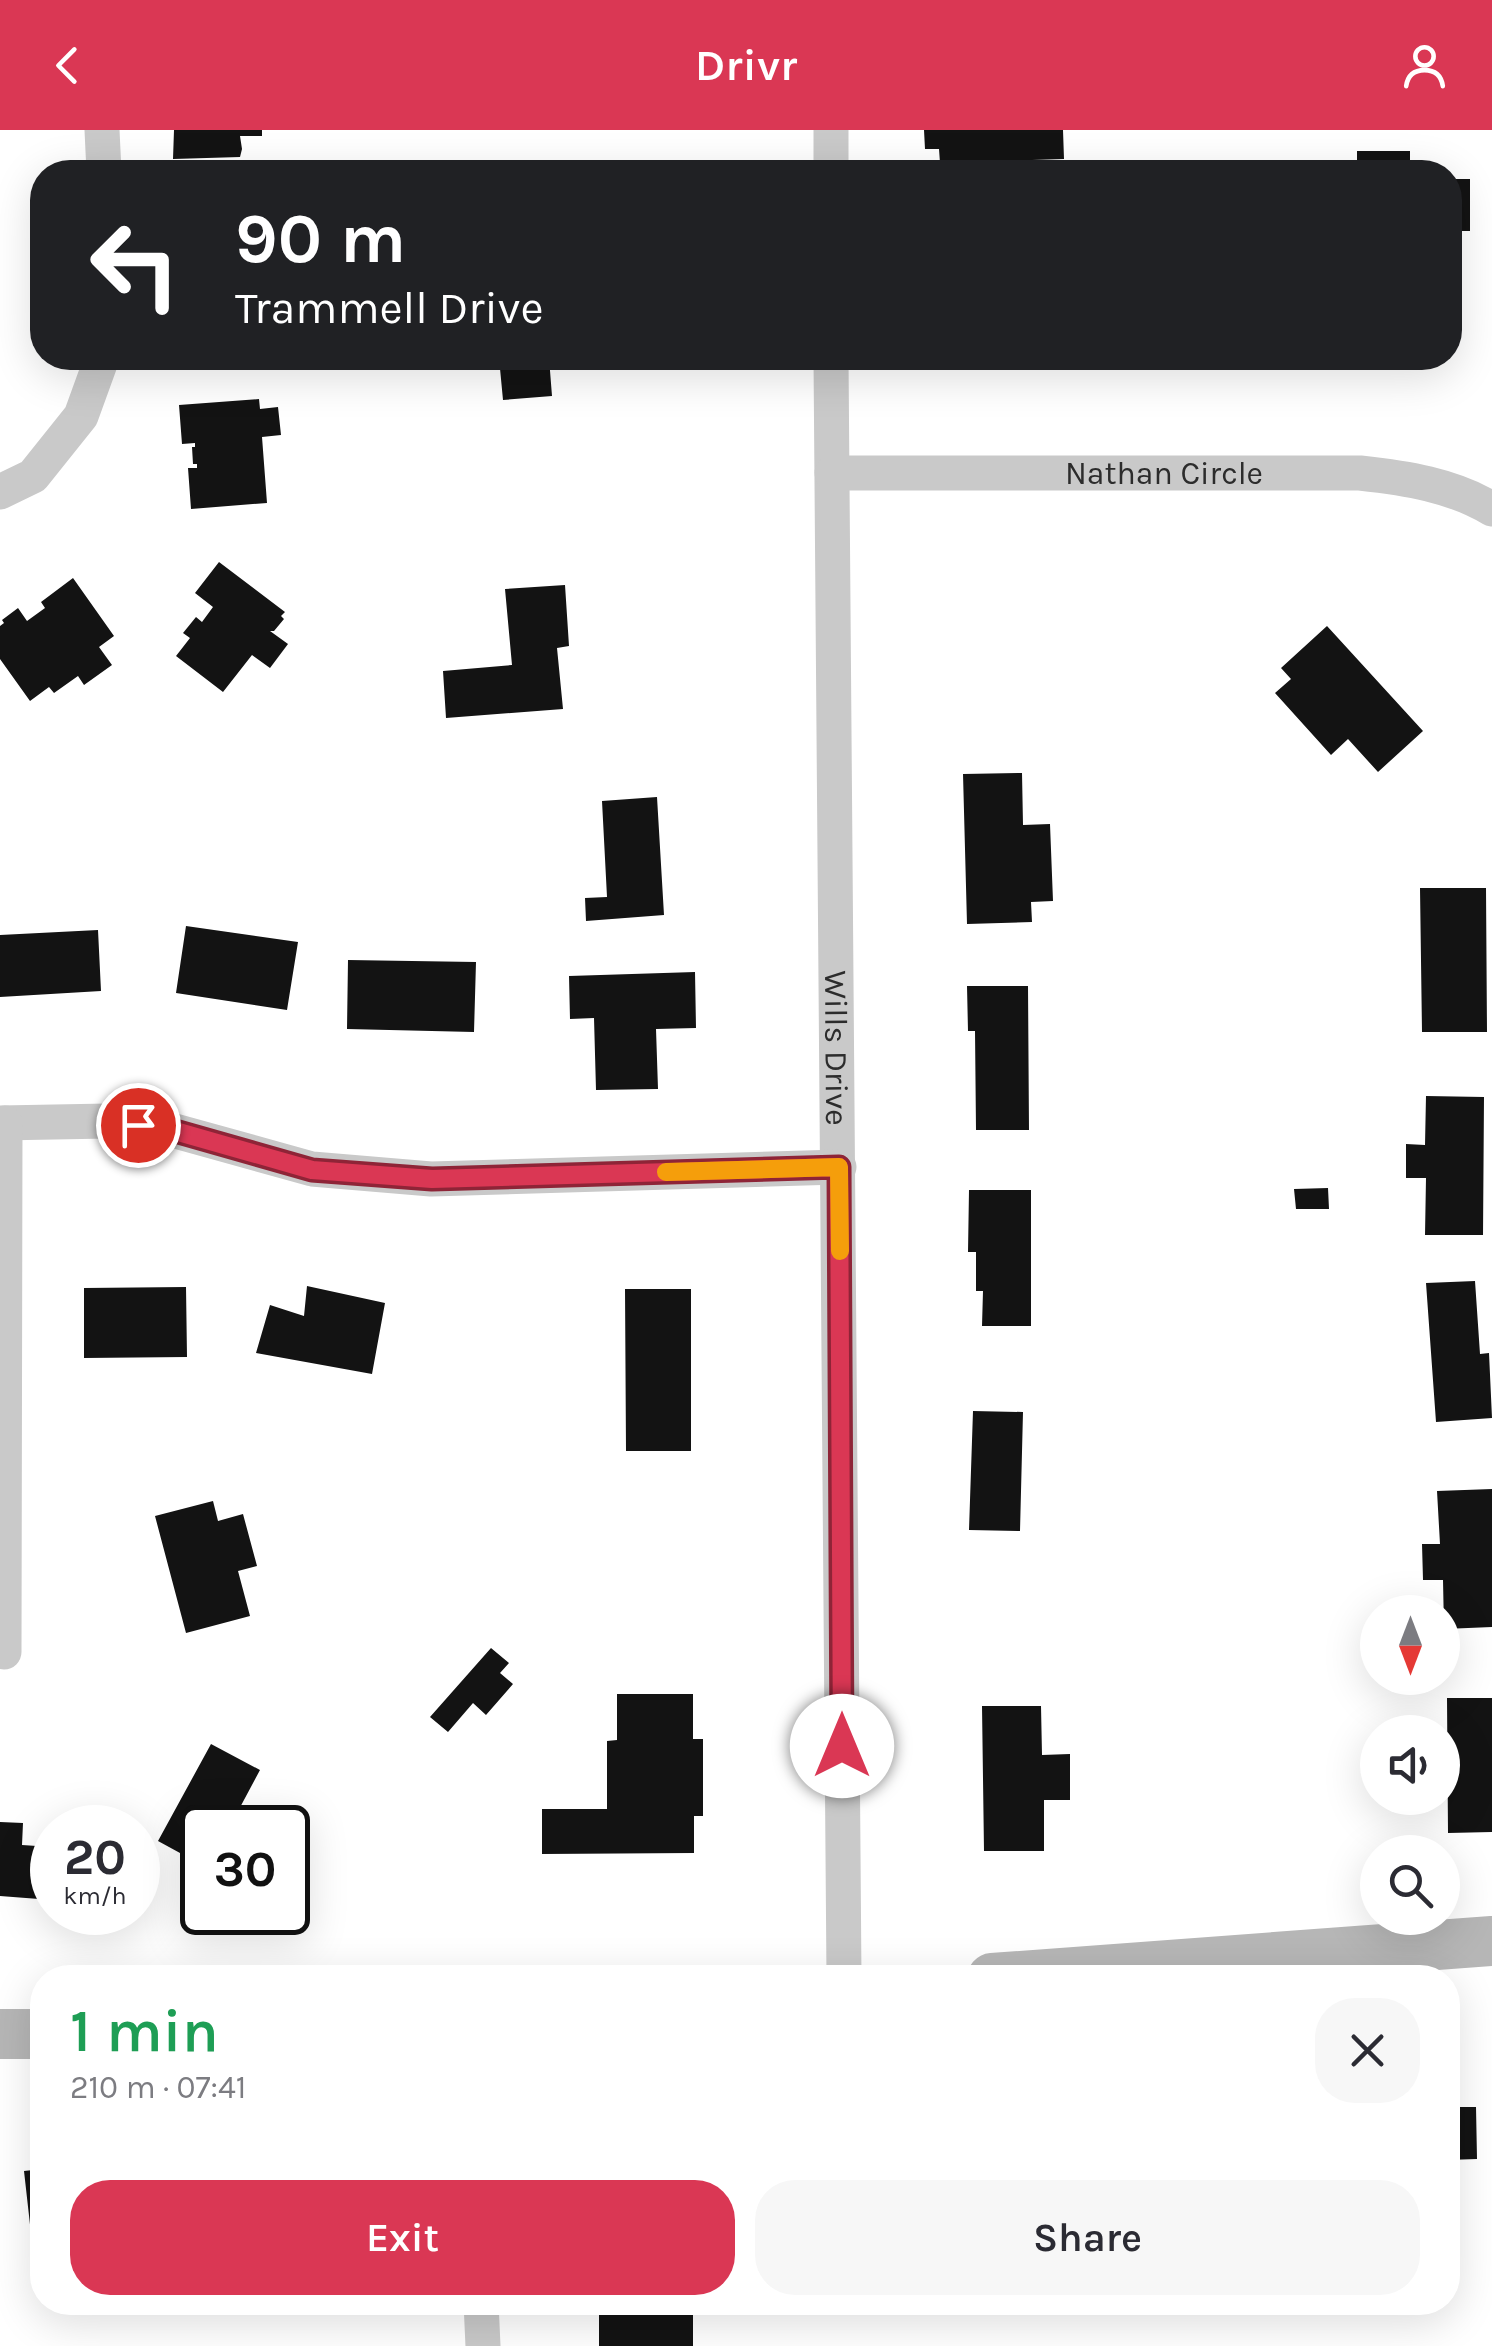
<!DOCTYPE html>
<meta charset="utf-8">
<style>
:root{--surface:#fff;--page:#f7f7f7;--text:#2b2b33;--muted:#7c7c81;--accent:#da3754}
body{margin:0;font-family:Karla,sans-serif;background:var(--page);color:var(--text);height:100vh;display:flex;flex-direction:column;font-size:38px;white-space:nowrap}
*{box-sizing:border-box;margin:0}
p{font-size:32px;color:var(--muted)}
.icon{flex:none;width:55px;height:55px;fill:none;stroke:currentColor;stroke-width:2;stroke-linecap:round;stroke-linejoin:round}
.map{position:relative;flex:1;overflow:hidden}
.details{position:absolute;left:30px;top:1835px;width:1430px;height:350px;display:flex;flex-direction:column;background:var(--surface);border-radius:40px;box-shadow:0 10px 40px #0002}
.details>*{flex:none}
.guide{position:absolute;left:30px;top:30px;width:1432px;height:210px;border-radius:40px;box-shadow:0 10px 40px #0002;background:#202124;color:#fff;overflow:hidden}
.needle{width:65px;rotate:180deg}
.fabs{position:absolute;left:1360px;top:1465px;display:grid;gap:20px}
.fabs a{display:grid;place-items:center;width:100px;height:100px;border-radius:50%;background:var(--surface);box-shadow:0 10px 40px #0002;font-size:50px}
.speed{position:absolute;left:30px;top:1675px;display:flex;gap:20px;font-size:50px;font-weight:700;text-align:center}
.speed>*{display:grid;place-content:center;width:130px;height:130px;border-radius:50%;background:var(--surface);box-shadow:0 10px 40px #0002;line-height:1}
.speed small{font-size:25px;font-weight:400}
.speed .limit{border:5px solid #111;border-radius:15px;background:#fff;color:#111}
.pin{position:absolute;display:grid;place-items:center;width:85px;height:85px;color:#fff;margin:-42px;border:5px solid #fff;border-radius:50%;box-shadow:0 2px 10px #0007}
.me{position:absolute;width:110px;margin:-55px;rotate:0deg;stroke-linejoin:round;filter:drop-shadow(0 0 8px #0008)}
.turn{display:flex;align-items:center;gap:35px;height:210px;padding:0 40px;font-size:45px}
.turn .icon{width:130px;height:130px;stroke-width:2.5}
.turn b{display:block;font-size:70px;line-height:85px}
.round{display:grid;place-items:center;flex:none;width:105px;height:105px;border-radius:40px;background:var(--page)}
.overview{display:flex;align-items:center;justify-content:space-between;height:170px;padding:0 40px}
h1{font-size:60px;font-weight:600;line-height:75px;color:#1e9e55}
.action{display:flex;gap:20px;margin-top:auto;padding:20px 40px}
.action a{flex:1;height:115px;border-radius:40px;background:var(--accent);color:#fff;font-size:40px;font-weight:600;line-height:115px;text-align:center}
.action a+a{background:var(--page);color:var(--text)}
header{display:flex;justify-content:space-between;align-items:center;height:130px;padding:0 40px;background:var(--accent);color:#fff;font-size:45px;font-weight:600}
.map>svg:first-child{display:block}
</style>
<header><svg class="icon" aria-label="back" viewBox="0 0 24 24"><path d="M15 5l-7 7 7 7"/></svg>Drivr<svg class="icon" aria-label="person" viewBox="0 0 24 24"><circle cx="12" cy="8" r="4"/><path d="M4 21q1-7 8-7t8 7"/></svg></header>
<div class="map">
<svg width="1492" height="2216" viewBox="0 0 1492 2216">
<rect width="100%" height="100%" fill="#fff"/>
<path fill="#131313" d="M 174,0 L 262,0 L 262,6 L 240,6 L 242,19 L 240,27 L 173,29 Z
M 924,0 L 1063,0 L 1064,29 L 940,33 L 939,19 L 925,19 Z
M 1357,21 L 1410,21 L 1410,42 L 1357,42 Z
M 1450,49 L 1470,49 L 1470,101 L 1450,101 Z
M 499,228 L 549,228 L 552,266 L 503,270 Z
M 259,269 L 260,279 L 278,277 L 281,305 L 262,307 L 267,373 L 191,379 L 188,338 L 197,338 L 197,334 L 193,334 L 192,317 L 195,317 L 195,313 L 182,314 L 179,275 Z
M 219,432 L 285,482 L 281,486 L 284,489 L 274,501 L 270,501 L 288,514 L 270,538 L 252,525 L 223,562 L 176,526 L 190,508 L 183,503 L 196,487 L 202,492 L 213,477 L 195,463 Z
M 73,448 L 114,506 L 99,517 L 112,535 L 84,555 L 78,546 L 54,563 L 49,557 L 30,571 L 0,529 L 0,496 L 4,493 L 2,490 L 18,478 L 27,491 L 45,478 L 41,472 Z
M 565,455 L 569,516 L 557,518 L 563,579 L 446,588 L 443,541 L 512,535 L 505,459 Z
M 1327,496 L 1423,601 L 1378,642 L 1348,609 L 1331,625 L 1275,563 L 1291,549 L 1281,538 Z
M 1022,643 L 1023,695 L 1050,694 L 1053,771 L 1031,772 L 1032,792 L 967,794 L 963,644 Z
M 657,667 L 664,785 L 586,791 L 585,768 L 607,767 L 602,671 Z
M 1420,758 L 1486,758 L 1487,902 L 1422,902 Z
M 186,796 L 298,812 L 287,880 L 176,863 Z
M 98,800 L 101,861 L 0,867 L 0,805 Z
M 348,830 L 476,832 L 474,902 L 347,899 Z
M 695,842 L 696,898 L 656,899 L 658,959 L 596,960 L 594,888 L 570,889 L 569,846 Z
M 967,856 L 1028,856 L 1029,1000 L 976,1000 L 975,901 L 968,901 Z
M 1426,966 L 1484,967 L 1483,1105 L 1425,1105 L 1426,1048 L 1406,1048 L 1406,1014 L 1425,1015 Z
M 1328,1058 L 1329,1079 L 1296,1079 L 1294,1059 Z
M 969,1060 L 1031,1060 L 1031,1196 L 982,1196 L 983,1161 L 976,1161 L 976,1122 L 968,1122 Z
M 1475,1151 L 1480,1224 L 1489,1223 L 1492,1288 L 1436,1292 L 1426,1153 Z
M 307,1156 L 385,1173 L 372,1244 L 256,1223 L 270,1175 L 304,1186 Z
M 186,1157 L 187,1227 L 84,1228 L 84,1158 Z
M 625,1159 L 691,1159 L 691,1321 L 626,1321 Z
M 973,1281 L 1023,1282 L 1020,1401 L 969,1400 Z
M 1492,1359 L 1492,1497 L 1444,1499 L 1443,1450 L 1423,1450 L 1422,1414 L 1440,1414 L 1437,1361 Z
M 213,1371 L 218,1391 L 243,1384 L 257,1436 L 238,1441 L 250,1486 L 186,1503 L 155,1386 Z
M 491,1518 L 509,1533 L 500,1543 L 513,1554 L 486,1585 L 473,1573 L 448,1602 L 430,1587 Z
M 617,1564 L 693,1564 L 693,1609 L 703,1609 L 703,1686 L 694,1686 L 694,1723 L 542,1724 L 542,1679 L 607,1679 L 607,1611 L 617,1610 Z
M 1447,1568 L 1492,1568 L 1492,1702 L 1448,1703 Z
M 982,1576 L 1041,1576 L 1042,1625 L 1070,1624 L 1070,1670 L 1044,1670 L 1044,1721 L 984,1721 Z
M 211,1614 L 260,1640 L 229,1698 L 202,1698 L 202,1735 L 158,1711 Z
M 0,1692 L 23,1693 L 22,1715 L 52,1717 L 52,1770 L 0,1766 Z
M 1448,1977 L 1476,1977 L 1477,2029 L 1448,2030 Z
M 42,2039 L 42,2156 L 37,2157 L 24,2041 Z
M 599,2172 L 693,2172 L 693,2216 L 599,2216 Z"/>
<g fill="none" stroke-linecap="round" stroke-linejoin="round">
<g stroke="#c9c9c9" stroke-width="35">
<path d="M 102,0 L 104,42"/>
<path d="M 831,0 L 831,42"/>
<path id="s1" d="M 831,228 L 844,1848"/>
<path id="s2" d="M 832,343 L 1360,343 C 1406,348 1452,355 1492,379"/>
<path d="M 0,362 L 33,346 L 81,286 L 102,228"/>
<path d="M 0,993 L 108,991 L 168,999 L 312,1039 L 431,1049 L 839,1037"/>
<path d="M 4,1522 L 5,993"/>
<path d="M 481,2172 L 483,2216"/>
</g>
<path stroke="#b6b6b6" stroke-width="50" d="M 992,1848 L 1492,1811
M 0,1904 L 42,1904"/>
</g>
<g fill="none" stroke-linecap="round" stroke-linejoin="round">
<defs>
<path id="route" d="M 138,995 L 168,999 L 312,1040 L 432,1049 L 839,1037 L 842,1616"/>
</defs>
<use href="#route" stroke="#8e2437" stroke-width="25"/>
<use href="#route" stroke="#da3754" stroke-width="18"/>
<path stroke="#f59e0b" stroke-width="18" d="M 666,1042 L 839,1037 L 840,1121"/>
</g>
<g text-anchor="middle" stroke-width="10" stroke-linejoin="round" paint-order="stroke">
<g font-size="32" fill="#2c2c2c" stroke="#fff">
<text dy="11" stroke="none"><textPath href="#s2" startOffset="332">Nathan Circle</textPath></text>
<text dy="11" stroke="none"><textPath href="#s1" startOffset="690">Wills Drive</textPath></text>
</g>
</g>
</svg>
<div class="fabs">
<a><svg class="needle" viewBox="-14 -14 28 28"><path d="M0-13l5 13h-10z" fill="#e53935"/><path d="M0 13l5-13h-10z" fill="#7c7c81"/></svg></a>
<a><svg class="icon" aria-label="sound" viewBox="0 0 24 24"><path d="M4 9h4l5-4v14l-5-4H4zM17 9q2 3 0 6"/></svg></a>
<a><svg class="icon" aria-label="search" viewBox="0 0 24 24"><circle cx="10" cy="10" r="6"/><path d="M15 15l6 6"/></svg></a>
</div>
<div class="speed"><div>20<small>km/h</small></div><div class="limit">30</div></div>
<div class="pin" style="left:138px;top:995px;background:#d93025"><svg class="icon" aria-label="arrive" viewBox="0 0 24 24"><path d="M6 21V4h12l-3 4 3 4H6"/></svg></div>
<svg class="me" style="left:842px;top:1616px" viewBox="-20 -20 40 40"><circle r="19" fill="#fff"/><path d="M0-13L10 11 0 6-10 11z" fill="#da3754"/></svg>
<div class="guide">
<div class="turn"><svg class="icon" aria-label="left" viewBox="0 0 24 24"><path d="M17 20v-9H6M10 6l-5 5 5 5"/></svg><div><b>90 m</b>Trammell Drive</div></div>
</div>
<section class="details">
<div class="overview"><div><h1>1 min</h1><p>210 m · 07:41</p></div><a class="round"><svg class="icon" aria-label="close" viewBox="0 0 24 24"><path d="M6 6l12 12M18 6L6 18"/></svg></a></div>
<div class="action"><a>Exit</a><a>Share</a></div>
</section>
</div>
